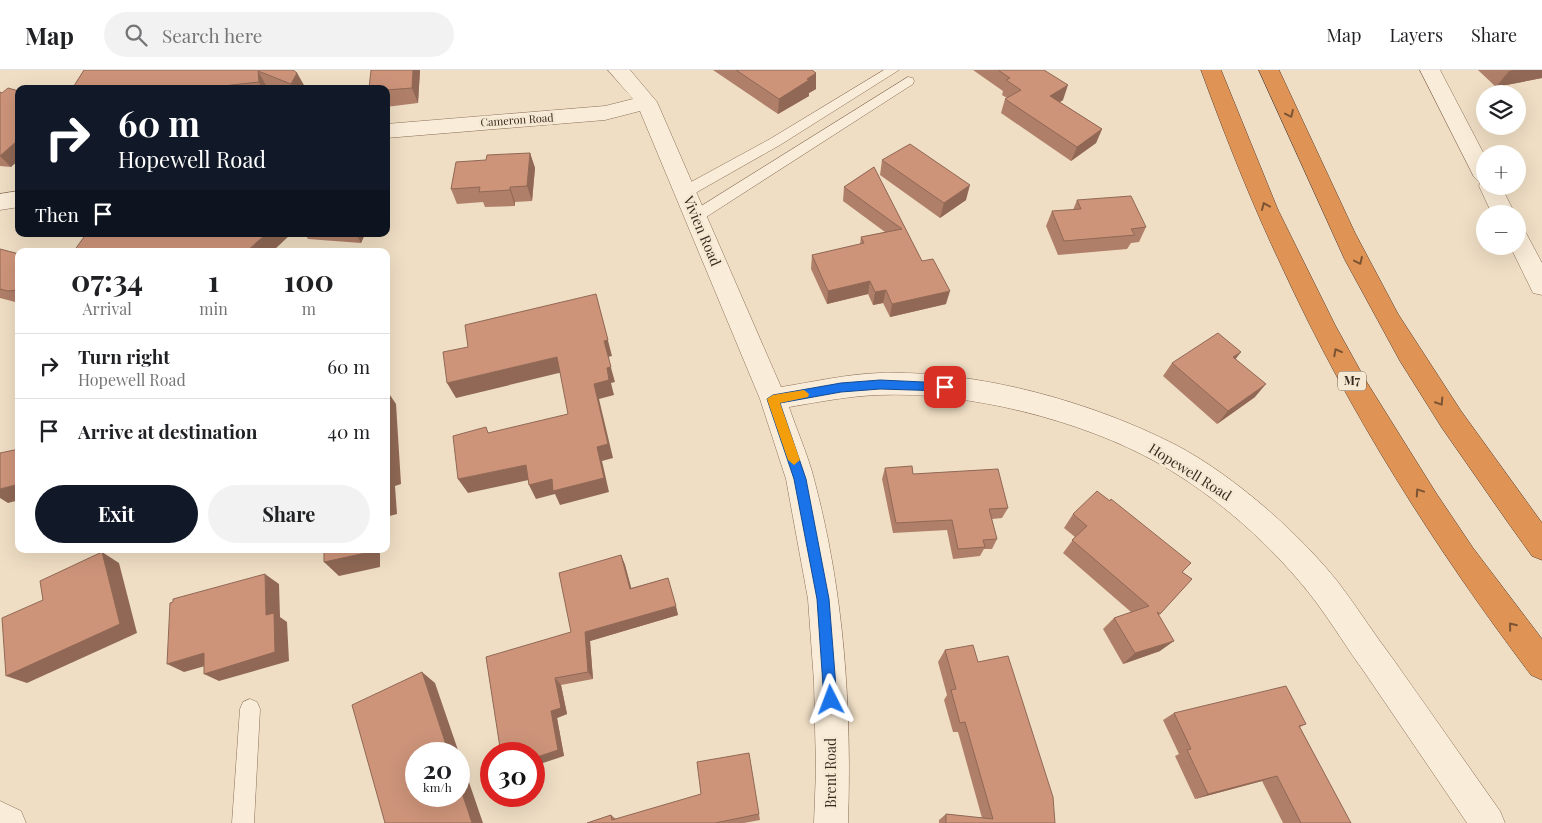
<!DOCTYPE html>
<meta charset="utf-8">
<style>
:root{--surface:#fff;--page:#f2f2f2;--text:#202124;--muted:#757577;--line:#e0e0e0;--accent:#111827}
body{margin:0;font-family:"Playfair Display",serif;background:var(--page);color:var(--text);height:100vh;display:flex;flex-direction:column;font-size:19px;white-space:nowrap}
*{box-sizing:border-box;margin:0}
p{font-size:16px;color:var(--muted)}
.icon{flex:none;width:28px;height:28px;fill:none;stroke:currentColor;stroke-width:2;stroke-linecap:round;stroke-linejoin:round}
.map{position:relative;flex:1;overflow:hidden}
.side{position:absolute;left:15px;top:178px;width:375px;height:305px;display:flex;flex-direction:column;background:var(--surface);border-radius:10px;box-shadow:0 5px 20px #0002}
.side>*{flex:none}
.guide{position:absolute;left:15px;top:15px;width:375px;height:152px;border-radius:10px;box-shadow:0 5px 20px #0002;background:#111827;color:#fff;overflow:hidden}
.controls{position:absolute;left:1476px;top:15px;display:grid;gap:10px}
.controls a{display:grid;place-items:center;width:50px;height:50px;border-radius:50%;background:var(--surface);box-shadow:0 5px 20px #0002;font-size:25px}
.speed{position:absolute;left:405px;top:672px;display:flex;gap:10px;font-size:25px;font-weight:700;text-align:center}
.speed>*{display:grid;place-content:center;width:65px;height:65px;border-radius:50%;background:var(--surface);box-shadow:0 5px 20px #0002;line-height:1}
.speed small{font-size:12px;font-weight:400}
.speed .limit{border:8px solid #d22;background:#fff;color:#111}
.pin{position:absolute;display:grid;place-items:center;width:42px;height:42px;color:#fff;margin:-21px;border-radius:10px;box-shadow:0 2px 8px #0006}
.me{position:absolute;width:55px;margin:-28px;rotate:357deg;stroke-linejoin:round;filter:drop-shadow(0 0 4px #0008)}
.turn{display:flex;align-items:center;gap:18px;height:105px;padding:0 20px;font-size:22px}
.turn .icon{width:65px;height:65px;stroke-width:2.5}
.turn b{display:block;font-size:35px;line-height:42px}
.then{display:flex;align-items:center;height:48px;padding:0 20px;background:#0003;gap:10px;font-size:19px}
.eta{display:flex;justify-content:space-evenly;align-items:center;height:85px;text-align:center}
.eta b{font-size:30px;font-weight:700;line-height:35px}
.primary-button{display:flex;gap:10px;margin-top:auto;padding:10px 20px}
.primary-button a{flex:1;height:58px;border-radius:30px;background:var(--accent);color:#fff;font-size:20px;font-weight:700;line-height:58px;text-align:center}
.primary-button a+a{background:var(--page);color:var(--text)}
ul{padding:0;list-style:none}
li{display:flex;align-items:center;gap:15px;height:65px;padding:0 20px;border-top:1px solid var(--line)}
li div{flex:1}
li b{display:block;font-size:19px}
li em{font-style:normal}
header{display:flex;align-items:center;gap:30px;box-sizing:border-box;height:70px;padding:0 25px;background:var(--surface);border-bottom:1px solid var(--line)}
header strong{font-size:24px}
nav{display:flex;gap:28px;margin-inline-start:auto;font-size:18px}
.search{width:350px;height:45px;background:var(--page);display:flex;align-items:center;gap:12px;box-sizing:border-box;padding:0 18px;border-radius:28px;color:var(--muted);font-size:19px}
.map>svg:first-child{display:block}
</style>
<header>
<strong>Map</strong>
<div class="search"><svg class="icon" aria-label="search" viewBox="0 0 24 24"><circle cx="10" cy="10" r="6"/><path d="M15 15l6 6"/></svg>Search here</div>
<nav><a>Map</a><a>Layers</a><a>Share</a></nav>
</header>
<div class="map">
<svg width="1542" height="753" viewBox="0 0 1542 753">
<rect width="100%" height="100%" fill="#efdec4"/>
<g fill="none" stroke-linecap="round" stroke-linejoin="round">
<defs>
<path id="service" d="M 884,0 L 899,0 L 780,75 L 690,126 L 680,126 L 678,122 L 680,118 L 770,69 Z
M 908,7 L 913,8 L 914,11 L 913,14 L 700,151 L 690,151 L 688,147 L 690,143 Z
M 250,629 L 257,632 L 260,639 L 254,753 L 232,753 L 240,639 L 243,632 Z"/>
<path id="minor" d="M 608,0 L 630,0 L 657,32 L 781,317 C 813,312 847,304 880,303 C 977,300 1090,331 1176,375 C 1233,405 1298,462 1338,512 C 1357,537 1374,564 1393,589 C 1429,640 1464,690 1500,741 L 1505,753 L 1467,753 C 1433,703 1399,653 1365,603 C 1348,580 1333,555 1316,532 C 1274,477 1218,427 1158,393 C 1082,350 966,321 879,325 C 849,326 819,332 789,337 C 797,361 808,385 814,409 C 844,521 852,638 848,753 L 814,753 L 816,700 L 814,612 L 808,529 L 786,409 L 760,329 L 640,41 L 605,50 L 386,68 L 386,54 L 605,36 L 633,29 Z
M 1420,0 L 1440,0 L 1485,86 L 1485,116 L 1501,116 L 1515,144 L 1492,144 L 1479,116 L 1480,113 L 1474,107 Z
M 19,121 L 19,137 L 0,140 L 0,124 Z
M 1518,160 L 1526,163 L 1542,193 L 1542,225 L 1533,223 L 1510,176 L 1518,176 Z
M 0,731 L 21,741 L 26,753 L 0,753 Z"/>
<path id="motorway" d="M 1201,0 L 1221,0 L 1278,140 L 1335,255 L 1366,311 L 1436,423 L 1473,478 L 1542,569 L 1542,610 L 1531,605 C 1435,478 1350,344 1283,199 C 1252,134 1226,68 1201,0 Z
M 1259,0 L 1279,0 L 1355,163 L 1398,244 L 1461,341 L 1542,453 L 1542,490 L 1532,486 L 1509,454 L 1442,358 L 1400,291 L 1345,190 Z"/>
</defs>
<use href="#service" stroke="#8a6f5a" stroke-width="1"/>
<use href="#minor" stroke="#8a6f5a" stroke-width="1"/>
<use href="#motorway" stroke="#583d2f" stroke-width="1"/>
<use href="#service" fill="#f9ecd8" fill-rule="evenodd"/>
<use href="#minor" fill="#f9ecd8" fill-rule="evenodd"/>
<use href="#motorway" fill="#df9455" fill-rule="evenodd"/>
</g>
<path fill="#b07f69" d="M 84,0 L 293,0 L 297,3 L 306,19 L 72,19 Z
M 420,0 L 418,33 L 386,37 L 386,19 Z
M 713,0 L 812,0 L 816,3 L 816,19 L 809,23 L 809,26 L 778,44 Z
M 973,0 L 1044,0 L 1063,30 L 1060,32 L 1102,59 L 1096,73 L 1071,91 L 1001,43 L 1005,29 L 1007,28 L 1002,25 L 1003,21 Z
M 1478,0 L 1542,0 L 1542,8 L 1496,17 Z
M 0,22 L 11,97 L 0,96 Z
M 530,83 L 535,98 L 532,131 L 515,132 L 515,136 L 485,137 L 483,132 L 457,134 L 451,119 L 486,90 Z
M 882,90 L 966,130 L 940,148 L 880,105 Z
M 874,97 L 922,191 L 946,234 L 890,247 L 883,233 L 873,235 L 868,224 L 827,234 L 811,199 L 812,185 L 860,174 L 861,167 L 885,162 L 843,131 L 844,117 Z
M 1077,130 L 1146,157 L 1139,172 L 1131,173 L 1127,179 L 1058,185 L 1046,156 L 1052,141 L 1073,140 Z
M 305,164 L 365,164 L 361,173 L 308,169 Z
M 0,179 L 19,184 L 19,233 L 0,228 Z
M 1236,289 L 1255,327 L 1217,354 L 1163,306 L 1172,293 Z
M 885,398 L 1008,438 L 1002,448 L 992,449 L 997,469 L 992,479 L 984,479 L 980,486 L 953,489 L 947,460 L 893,463 L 882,409 Z
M 1073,444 L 1182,502 L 1192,509 L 1159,545 L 1160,581 L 1123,594 L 1103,559 L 1114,548 L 1131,542 L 1063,483 L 1075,467 L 1064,458 Z
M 621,485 L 625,495 L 631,518 L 668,508 L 678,545 L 590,571 L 593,609 L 561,615 L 567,644 L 557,648 L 564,686 L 501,684 L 571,562 Z
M 945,580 L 978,592 L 1055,753 L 939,753 L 939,750 L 946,744 L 982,748 L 958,662 L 953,662 L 944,630 L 947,625 L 938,592 Z
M 1174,643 L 1306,654 L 1300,657 L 1350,753 L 1283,753 L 1262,711 L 1195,729 L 1175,686 L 1179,684 L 1163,650 Z
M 759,744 L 760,750 L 744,753 L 587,753 L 611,745 L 616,749 Z"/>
<path fill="#906855" d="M 413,0 L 420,0 L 418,33 L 412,18 Z
M 1514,0 L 1542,0 L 1542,8 L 1496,17 L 1509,1 Z
M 258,1 L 268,19 L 262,19 L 259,12 Z
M 297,3 L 306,19 L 294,19 L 291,14 Z
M 816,3 L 816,19 L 809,23 L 809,26 L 778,44 L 779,29 Z
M 1068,15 L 1063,30 L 1045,41 L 1050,26 Z
M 1102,59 L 1096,73 L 1071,91 L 1077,77 Z
M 19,69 L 19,90 L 11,97 L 0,86 Z
M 530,83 L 535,98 L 532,131 L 527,116 Z
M 970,115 L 966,130 L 940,148 L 944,133 Z
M 510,117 L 515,132 L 515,136 L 510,120 Z
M 266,164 L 291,164 L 273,181 L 247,181 Z
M 356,164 L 365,164 L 361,173 Z
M 870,211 L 868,224 L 827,234 L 828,221 Z
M 886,220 L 883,233 L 873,235 L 875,222 Z
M 950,221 L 946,234 L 890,247 L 892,234 Z
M 596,224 L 612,286 L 608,287 L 615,312 L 611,313 L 614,325 L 599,329 L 613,388 L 602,391 L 609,422 L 560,435 L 555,424 L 536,429 L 529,415 L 597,377 L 594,314 L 607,298 L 604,271 Z
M 1241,282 L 1231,295 L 1233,287 Z
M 557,287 L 563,302 L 456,328 L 447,313 Z
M 1266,314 L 1255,327 L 1217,354 L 1228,341 Z
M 386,319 L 396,334 L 401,414 L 395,416 L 397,444 L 386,447 Z
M 526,395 L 533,409 L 468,423 L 458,409 Z
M 19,414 L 19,430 L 8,433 L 0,428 L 0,419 Z
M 366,479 L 380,479 L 380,497 L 339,506 L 324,492 Z
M 102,482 L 119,493 L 137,563 L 27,613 L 6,606 Z
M 621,485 L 625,495 L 634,528 L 630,519 Z
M 265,504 L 279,514 L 280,547 L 287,552 L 289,591 L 219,611 L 204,604 L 266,545 Z
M 676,536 L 678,545 L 590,571 L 593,609 L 588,602 L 585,562 Z
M 1174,571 L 1160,581 L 1123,594 L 1135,583 Z
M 204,583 L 219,592 L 184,602 L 167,594 Z
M 422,602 L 435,613 L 483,753 L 472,753 L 459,714 L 459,684 L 449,684 Z
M 555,608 L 561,615 L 567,644 L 557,648 L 564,686 L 534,696 L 534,688 L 551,641 Z
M 1277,706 L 1262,711 L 1195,729 L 1208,724 Z"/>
<path fill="#cd947a" stroke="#906855" d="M 84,0 L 293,0 L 297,3 L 291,14 L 258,1 L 259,12 L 195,19 L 72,19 Z
M 371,0 L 413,0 L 412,18 L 386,20 L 386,19 L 369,19 Z
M 736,0 L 812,0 L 816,3 L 807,9 L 809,10 L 779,29 Z
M 998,0 L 1044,0 L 1068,15 L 1050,26 L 1102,59 L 1077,77 L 1005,29 L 1021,20 L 1006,10 L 1010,8 Z
M 8,18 L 19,21 L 19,69 L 0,86 L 0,22 L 2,23 Z
M 910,74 L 970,115 L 944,133 L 882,90 Z
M 530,83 L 527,116 L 510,117 L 510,120 L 479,122 L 480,117 L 451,119 L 456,92 L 486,90 L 487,85 Z
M 874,97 L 922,191 L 933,189 L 950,221 L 892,234 L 886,220 L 875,222 L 870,211 L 828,221 L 812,185 L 864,173 L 861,167 L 902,159 L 844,117 Z
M 1131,126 L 1146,157 L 1131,159 L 1135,165 L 1064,171 L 1052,141 L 1081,139 L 1077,130 Z
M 86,164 L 266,164 L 247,181 L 74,181 Z
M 0,179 L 19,184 L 19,220 L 8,221 L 0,219 Z
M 596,224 L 608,270 L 604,271 L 611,297 L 607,298 L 609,310 L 594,314 L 608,374 L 597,377 L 604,408 L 553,421 L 552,409 L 529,415 L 526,395 L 458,409 L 453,366 L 486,357 L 488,363 L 568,344 L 557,287 L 447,313 L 443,282 L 468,277 L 465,255 Z
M 1218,263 L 1241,282 L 1233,287 L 1266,314 L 1228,341 L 1172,293 Z
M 386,348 L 389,398 L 386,399 Z
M 19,379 L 19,414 L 0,419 L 0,383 Z
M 912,396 L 913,404 L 998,399 L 1008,438 L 989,439 L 997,469 L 983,470 L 985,477 L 958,479 L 952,450 L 896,453 L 885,398 Z
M 1097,421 L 1110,431 L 1111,429 L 1191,493 L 1182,502 L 1192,509 L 1160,544 L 1157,542 L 1174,571 L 1135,583 L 1114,548 L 1149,536 L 1072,470 L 1087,456 L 1073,444 Z
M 324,479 L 366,479 L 366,483 L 324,492 Z
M 102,482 L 120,554 L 6,606 L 2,548 L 43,530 L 40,511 Z
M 621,485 L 630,519 L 668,508 L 676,536 L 585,562 L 588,602 L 555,608 L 561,638 L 551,641 L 558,680 L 534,688 L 534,684 L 501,684 L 486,587 L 571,562 L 559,503 Z
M 265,504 L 266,545 L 274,543 L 275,582 L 204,604 L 204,583 L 167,594 L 170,533 L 173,532 L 173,529 Z
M 973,575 L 978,592 L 1008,586 L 1053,727 L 1055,753 L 946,753 L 946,744 L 993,749 L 965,652 L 960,653 L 951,620 L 956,619 L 945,580 Z
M 422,602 L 449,684 L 416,684 L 416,726 L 459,726 L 459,714 L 472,753 L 385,753 L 352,635 Z
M 1286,616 L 1306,654 L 1299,656 L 1351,753 L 1301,753 L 1277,706 L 1208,724 L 1187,680 L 1191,679 L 1174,643 Z
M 749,683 L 759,744 L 715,753 L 587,753 L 611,745 L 612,750 L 701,724 L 697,692 Z"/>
<defs><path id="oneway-chevron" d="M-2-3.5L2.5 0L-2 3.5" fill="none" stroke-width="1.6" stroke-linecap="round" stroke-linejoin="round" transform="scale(1.25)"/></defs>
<g stroke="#7c5434">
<use href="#oneway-chevron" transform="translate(1290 44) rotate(65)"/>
<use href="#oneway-chevron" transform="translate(1265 136) rotate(-113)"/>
<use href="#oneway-chevron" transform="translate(1359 191) rotate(65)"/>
<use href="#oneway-chevron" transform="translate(1337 282) rotate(-118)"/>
<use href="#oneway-chevron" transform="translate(1440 332) rotate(57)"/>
<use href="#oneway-chevron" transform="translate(1419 422) rotate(-124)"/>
<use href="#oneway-chevron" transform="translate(1512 556) rotate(-129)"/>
</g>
<path fill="#1a73e8" stroke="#114b97" d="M 880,310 L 945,313 L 950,317 L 945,321 L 880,319 L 841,322 L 780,333 L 806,409 L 829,529 L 837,630 L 835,634 L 831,636 L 826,634 L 824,630 L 817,529 L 794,409 L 767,329 L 773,325 L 841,313 Z"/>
<path fill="#f59e0b" d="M 804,320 L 809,324 L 808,327 L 780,333 L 800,390 L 794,395 L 788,390 L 767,329 L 773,325 Z"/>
<g text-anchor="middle" stroke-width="5" stroke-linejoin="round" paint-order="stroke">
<g font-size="11" fill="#3a291e" stroke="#f6e9d4">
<text transform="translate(517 50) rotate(-4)" y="4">Cameron Road</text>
</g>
<rect fill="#f6e9d4" stroke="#726355" stroke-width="1" x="1338" y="301.5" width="28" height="19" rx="4"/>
<g font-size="12" font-weight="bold" fill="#3a291e">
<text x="1352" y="315">M7</text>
</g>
<g font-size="14" fill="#3a291e" stroke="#f6e9d4">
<text transform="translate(702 161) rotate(67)" y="5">Vivien Road</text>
<text transform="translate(1190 402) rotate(32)" y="5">Hopewell Road</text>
<text transform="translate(831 703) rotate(-90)" y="5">Brent Road</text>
</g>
</g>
</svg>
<div class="controls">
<a><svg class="icon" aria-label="layers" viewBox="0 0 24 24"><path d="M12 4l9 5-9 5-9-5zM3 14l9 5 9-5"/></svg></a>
<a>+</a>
<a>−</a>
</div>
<div class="speed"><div>20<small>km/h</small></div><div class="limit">30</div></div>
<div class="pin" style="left:945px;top:317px;background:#d93025"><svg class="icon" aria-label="arrive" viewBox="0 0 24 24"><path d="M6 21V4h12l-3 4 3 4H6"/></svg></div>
<svg class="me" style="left:831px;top:630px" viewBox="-20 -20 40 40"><path d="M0-17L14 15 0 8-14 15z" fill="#1a73e8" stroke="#fff" stroke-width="4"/></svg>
<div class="guide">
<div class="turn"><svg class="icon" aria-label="right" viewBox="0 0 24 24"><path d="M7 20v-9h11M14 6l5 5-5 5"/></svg><div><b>60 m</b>Hopewell Road</div></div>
<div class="then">Then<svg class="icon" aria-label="arrive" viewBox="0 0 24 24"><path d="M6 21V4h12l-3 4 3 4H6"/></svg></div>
</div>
<section class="side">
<div class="eta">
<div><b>07:34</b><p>Arrival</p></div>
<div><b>1</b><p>min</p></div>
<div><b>100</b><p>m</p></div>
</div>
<ul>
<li><svg class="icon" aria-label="right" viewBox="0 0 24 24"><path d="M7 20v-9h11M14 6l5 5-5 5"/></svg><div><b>Turn right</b><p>Hopewell Road</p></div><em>60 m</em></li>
<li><svg class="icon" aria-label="arrive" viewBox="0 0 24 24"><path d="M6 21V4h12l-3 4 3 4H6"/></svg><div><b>Arrive at destination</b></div><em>40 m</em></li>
</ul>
<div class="primary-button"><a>Exit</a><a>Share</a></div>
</section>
</div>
